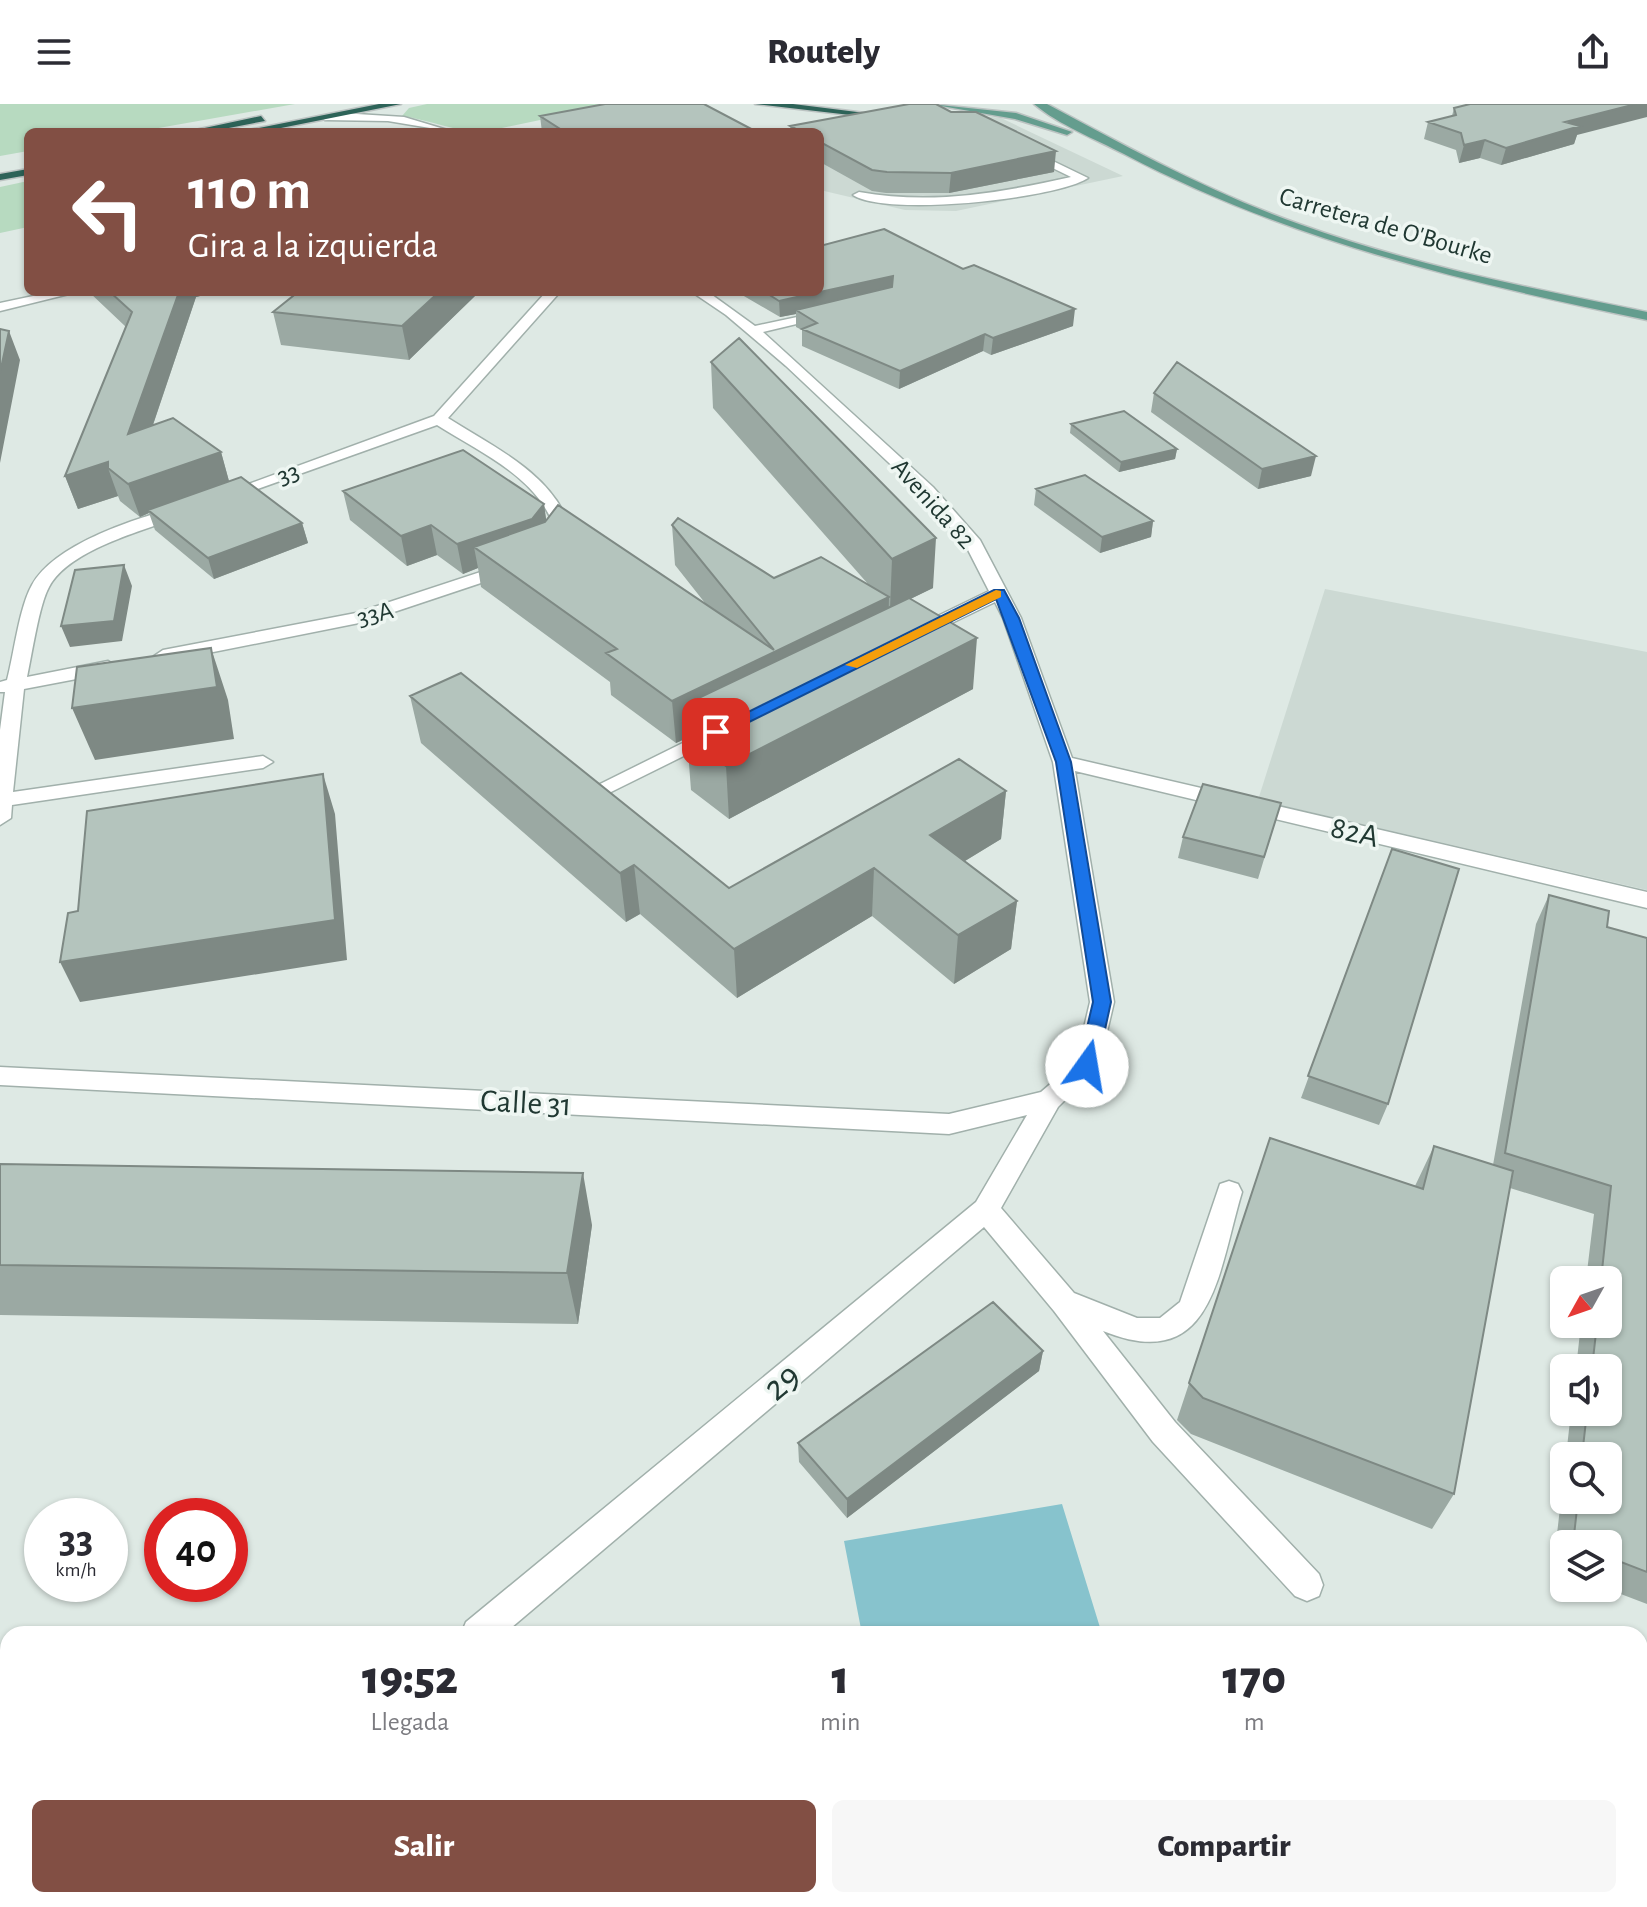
<!DOCTYPE html>
<html lang="es">
<style>
:root{--surface:#fff;--page:#f7f7f7;--text:#2b2b33;--muted:#7c7c81;--accent:#824f44}
body{margin:0;font-family:"Alegreya Sans",sans-serif;background:var(--page);color:var(--text);height:100vh;display:flex;flex-direction:column;font-size:30px;white-space:nowrap}
*{box-sizing:border-box;margin:0}
p{font-size:26px;color:var(--muted)}
.icon{flex:none;width:44px;height:44px;fill:none;stroke:currentColor;stroke-width:2;stroke-linecap:round;stroke-linejoin:round}
.map{position:relative;flex:1;overflow:hidden}
.sheet{position:absolute;left:0px;top:1522px;width:1648px;height:282px;display:flex;flex-direction:column;background:var(--surface);border-radius:24px 24px 0 0;box-shadow:0 2px 6px #0004}
.sheet>*{flex:none}
.guide{position:absolute;left:24px;top:24px;width:800px;height:168px;border-radius:12px;box-shadow:0 2px 6px #0004;background:#824f44;color:#fff;overflow:hidden}
.needle{width:52px;rotate:230deg}
.controls{position:absolute;left:1550px;top:1162px;display:grid;gap:16px}
.controls a{display:grid;place-items:center;width:72px;height:72px;border-radius:12px;background:var(--surface);box-shadow:0 2px 6px #0004;font-size:40px}
.speed{position:absolute;left:24px;top:1394px;display:flex;gap:16px;font-size:40px;font-weight:700;text-align:center}
.speed>*{display:grid;place-content:center;width:104px;height:104px;border-radius:50%;background:var(--surface);box-shadow:0 2px 6px #0004;line-height:1}
.speed small{font-size:20px;font-weight:400}
.speed .limit{border:12px solid #d22;background:#fff;color:#111}
.pin{position:absolute;display:grid;place-items:center;width:68px;height:68px;color:#fff;margin:-34px;border-radius:16px;box-shadow:0 4px 12px #0006}
.me{position:absolute;width:88px;margin:-44px;rotate:13deg;stroke-linejoin:round;filter:drop-shadow(0 0 6px #0008)}
.turn{display:flex;align-items:center;gap:28px;height:168px;padding:0 32px;font-size:36px}
.turn .icon{width:104px;height:104px;stroke-width:2.5}
.turn b{display:block;font-size:56px;line-height:68px}
.eta{display:flex;justify-content:space-evenly;align-items:center;height:136px;text-align:center}
.eta b{font-size:48px;font-weight:800;line-height:56px}
.primary-button{display:flex;gap:16px;margin-top:auto;padding:16px 32px}
.primary-button a{flex:1;height:92px;border-radius:12px;background:var(--accent);color:#fff;font-size:32px;font-weight:800;line-height:92px;text-align:center}
.primary-button a+a{background:var(--page);color:var(--text)}
header{display:flex;justify-content:space-between;align-items:center;height:104px;padding:0 32px;background:var(--surface);font-size:36px;font-weight:800}
.map>svg:first-child{display:block}
</style>
<header><svg class="icon" aria-label="menu" viewBox="0 0 24 24"><path d="M4 6h16M4 12h16M4 18h16"/></svg>Routely<svg class="icon" aria-label="share" viewBox="0 0 24 24"><path d="M12 15V3M7 8l5-5 5 5M5 13v7h14v-7"/></svg></header>
<div class="map">
<svg width="1647" height="1803" viewBox="0 0 1647 1803">
<rect width="100%" height="100%" fill="#dee9e4"/>
<path fill="#ccd9d3" d="M 920,5 L 1001,14 L 1123,72 L 956,107 L 905,106 L 820,86 L 820,28 Z
M 1325,485 L 1647,548 L 1647,786 L 1258,696 Z"/>
<path fill="#b7dac0" d="M 0,0 L 295,0 L 136,28 L 28,28 L 28,47 L 0,52 Z
M 427,0 L 616,0 L 483,28 C 457,28 429,16 402,12 L 409,4 Z
M 28,77 L 28,123 L 0,129 L 0,83 Z"/>
<path fill="#87c3cd" d="M 1062,1400 L 1102,1530 L 862,1530 L 844,1437 Z
M 915,1796 L 1183,1796 L 1185,1803 L 916,1803 Z"/>
<g fill="none" stroke-linecap="round" stroke-linejoin="round">
<defs>
<path id="minor" d="M 341,9 L 404,13 L 454,28 L 388,17 L 325,16 L 320,13 Z
M 1026,44 L 1088,74 C 1056,95 886,113 853,91 L 859,88 C 932,101 999,89 1071,73 L 1022,49 Z
M 52,188 L 77,188 L 0,207 L 0,199 Z
M 546,188 L 560,188 L 448,314 C 495,344 552,369 571,425 L 565,435 L 553,435 L 551,431 L 555,425 C 538,373 481,349 437,321 L 227,396 L 213,393 L 434,312 Z
M 692,188 L 708,188 L 755,222 L 830,206 L 830,212 L 763,228 L 933,383 L 980,436 L 1021,514 L 1072,654 L 1647,788 L 1647,804 L 1075,667 L 1114,898 L 1099,962 L 1058,1003 L 1001,1104 L 1074,1189 L 1137,1214 L 1160,1214 L 1180,1198 L 1220,1080 L 1229,1077 L 1238,1080 L 1242,1088 C 1218,1167 1214,1272 1103,1227 L 1175,1318 L 1319,1470 L 1323,1481 L 1319,1492 L 1307,1497 L 1295,1492 L 1153,1338 L 1054,1207 L 984,1123 L 504,1530 L 461,1530 L 466,1518 L 976,1098 L 1027,1011 L 949,1030 L 0,981 L 0,963 L 949,1010 L 1041,988 L 1076,958 L 1090,898 L 1053,658 L 1003,514 L 995,498 L 923,533 L 911,533 L 911,525 L 989,487 L 966,442 L 921,389 L 786,262 L 726,211 Z
M 183,402 L 191,407 L 189,410 C 149,425 70,444 49,483 C 39,501 32,550 27,573 L 108,557 L 117,563 L 108,569 L 24,585 L 13,688 L 263,652 L 273,658 L 263,664 L 12,701 L 11,714 L 0,721 L 0,626 L 5,588 L 0,588 L 0,578 L 7,576 C 14,550 19,504 32,481 C 55,439 139,413 183,402 Z
M 511,458 L 517,459 L 517,467 L 364,518 L 163,558 L 154,552 L 163,546 L 356,509 Z
M 715,623 L 722,625 L 725,629 L 722,633 L 609,689 L 602,690 L 592,684 Z
M 134,1796 L 177,1796 L 174,1803 L 131,1803 Z"/>
<path id="major" d="M 930,0 L 1016,9 L 1072,28 L 1067,31 L 1015,15 Z
M 1034,0 L 1047,0 C 1129,44 1211,89 1299,120 C 1412,161 1530,184 1647,208 L 1647,216 C 1465,178 1289,137 1124,50 C 1095,35 1059,21 1034,0 Z"/>
<path id="highway" d="M 379,0 L 401,0 L 261,28 L 239,28 Z
M 755,0 L 793,0 L 881,11 L 876,14 Z
M 261,12 L 265,17 L 208,28 L 186,28 Z
M 28,65 L 28,71 L 0,76 L 0,70 Z"/>
</defs>
<use href="#minor" stroke="#a1b0ab" stroke-width="3"/>
<use href="#major" stroke="#bcc3c2" stroke-width="3"/>
<use href="#highway" stroke="#bcc3c2" stroke-width="3"/>
<use href="#minor" fill="#fff" fill-rule="evenodd"/>
<use href="#major" fill="#649d8e" fill-rule="evenodd"/>
<use href="#highway" fill="#2d6358" fill-rule="evenodd"/>
</g>
<path fill="#9ba9a3" d="M 601,0 L 704,0 L 757,28 L 542,28 L 540,12 L 601,1 Z
M 1454,4 L 1577,31 L 1574,40 L 1501,61 L 1480,54 L 1459,59 L 1456,46 L 1424,35 L 1428,18 L 1452,12 Z
M 790,22 L 1054,68 L 949,89 L 886,89 L 872,87 L 820,58 L 820,28 L 791,28 Z
M 824,141 L 1073,222 L 991,251 L 983,247 L 899,285 L 802,242 L 802,226 L 796,223 L 796,210 L 780,213 L 737,188 L 820,188 Z
M 89,188 L 216,188 L 196,193 L 153,321 L 221,348 L 229,377 L 302,419 L 308,439 L 214,475 L 155,426 L 149,409 L 140,413 L 120,397 L 118,392 L 78,405 L 65,372 L 126,223 Z
M 298,188 L 492,188 L 488,192 L 476,191 L 409,256 L 281,241 L 273,208 Z
M 711,258 L 933,484 L 910,495 L 973,585 L 729,715 L 691,686 L 687,634 L 676,639 L 611,591 L 610,578 L 481,483 L 478,464 L 463,470 L 437,451 L 407,462 L 350,416 L 343,387 L 544,400 L 546,417 L 705,499 L 675,461 L 672,421 L 774,474 L 868,480 L 713,304 Z
M 1154,289 L 1311,372 L 1258,385 L 1151,308 Z
M 1071,320 L 1177,345 L 1175,355 L 1119,368 L 1070,329 Z
M 1036,385 L 1153,417 L 1151,433 L 1100,449 L 1034,401 Z
M 410,592 L 729,784 L 1006,687 L 1001,735 L 965,757 L 1017,797 L 1011,845 L 954,880 L 872,812 L 737,894 L 640,810 L 626,818 L 421,639 Z
M 1281,699 L 1258,775 L 1178,754 L 1183,733 Z
M 1392,745 L 1388,1000 L 1379,1021 L 1301,994 Z
M 1549,791 L 1607,823 L 1647,834 L 1647,1500 L 1605,1484 L 1608,1484 L 1608,1440 L 1564,1440 L 1564,1469 L 1553,1464 L 1564,1370 L 1564,1396 L 1608,1396 L 1608,1352 L 1566,1352 L 1571,1308 L 1608,1308 L 1608,1264 L 1576,1264 L 1581,1220 L 1608,1220 L 1608,1176 L 1586,1176 L 1594,1110 L 1510,1084 L 1454,1390 L 1432,1425 L 1191,1330 L 1177,1316 L 1270,1034 L 1415,1082 L 1434,1042 L 1493,1061 L 1536,820 Z
M 0,1060 L 592,1121 L 578,1220 L 0,1211 Z
M 1043,1247 L 1039,1267 L 847,1414 L 799,1358 L 798,1339 Z"/>
<path fill="#7e8984" d="M 1636,0 L 1647,0 L 1647,13 L 1577,31 L 1574,40 L 1501,61 L 1506,44 L 1565,18 Z
M 1485,36 L 1480,54 L 1459,59 L 1464,41 Z
M 1056,47 L 1054,68 L 949,89 L 951,69 Z
M 893,172 L 893,189 L 796,206 L 796,210 L 780,213 L 779,197 Z
M 179,188 L 216,188 L 196,193 L 139,362 L 128,330 Z
M 439,188 L 476,188 L 476,191 L 409,256 L 402,222 Z
M 1075,205 L 1073,222 L 991,251 L 993,234 Z
M 9,227 L 20,256 L 0,359 L 0,269 Z
M 985,230 L 983,247 L 899,285 L 900,267 Z
M 1177,345 L 1175,355 L 1119,368 L 1121,358 Z
M 221,348 L 230,381 L 148,406 L 149,409 L 140,413 L 128,380 Z
M 1316,352 L 1311,372 L 1258,385 L 1262,365 Z
M 108,358 L 108,364 L 118,392 L 78,405 L 65,372 Z
M 544,400 L 548,429 L 474,443 L 478,464 L 463,470 L 457,440 Z
M 1153,417 L 1151,433 L 1100,449 L 1102,433 Z
M 302,419 L 308,439 L 214,475 L 208,454 Z
M 431,421 L 437,451 L 407,462 L 401,432 Z
M 936,434 L 933,484 L 890,505 L 892,455 Z
M 124,461 L 132,482 L 122,537 L 70,543 L 61,522 Z
M 889,493 L 888,534 L 688,599 L 691,632 L 676,639 L 672,597 Z
M 977,534 L 973,585 L 729,715 L 726,662 Z
M 211,544 L 228,596 L 234,635 L 95,656 L 72,604 Z
M 323,670 L 335,710 L 347,856 L 80,898 L 60,858 Z
M 1006,687 L 1001,735 L 927,780 L 930,731 Z
M 634,761 L 640,810 L 626,818 L 620,769 Z
M 874,764 L 872,812 L 737,894 L 734,845 Z
M 1017,797 L 1011,845 L 954,880 L 958,831 Z
M 583,1069 L 592,1121 L 578,1220 L 567,1169 Z
M 1043,1247 L 1039,1267 L 847,1414 L 847,1395 Z
M 707,1796 L 711,1796 L 713,1803 L 700,1803 Z"/>
<path fill="#b4c4bd" stroke="#7e8984" stroke-width="2" d="M 605,0 L 704,0 L 757,28 L 565,28 L 540,12 Z
M 909,0 L 936,0 L 951,8 L 976,8 L 1056,47 L 951,69 L 887,68 L 872,66 L 820,38 L 820,28 L 802,28 L 790,22 Z
M 1470,0 L 1636,0 L 1565,18 L 1580,22 L 1506,44 L 1485,36 L 1464,41 L 1461,29 L 1428,18 L 1456,11 L 1454,4 Z
M 884,125 L 963,165 L 974,161 L 1075,205 L 993,234 L 985,230 L 900,267 L 802,225 L 817,219 L 796,206 L 892,183 L 893,172 L 820,188 L 820,138 L 824,141 Z
M 110,188 L 179,188 L 128,330 L 173,314 L 221,348 L 128,380 L 108,364 L 108,358 L 65,372 L 132,208 Z
M 298,188 L 439,188 L 402,222 L 273,208 Z
M 765,188 L 819,188 L 779,197 Z
M 0,225 L 9,227 L 0,269 Z
M 739,234 L 936,434 L 892,455 L 711,258 Z
M 1177,258 L 1316,352 L 1262,365 L 1154,289 Z
M 1124,307 L 1177,345 L 1121,358 L 1071,320 Z
M 463,346 L 544,400 L 532,415 L 457,440 L 431,421 L 401,432 L 343,387 Z
M 1085,371 L 1153,417 L 1102,433 L 1036,385 Z
M 241,373 L 302,419 L 208,454 L 148,406 Z
M 558,401 L 774,546 L 672,421 L 678,414 L 774,474 L 821,453 L 889,493 L 672,597 L 606,549 L 617,545 L 474,443 L 545,418 Z
M 124,461 L 114,517 L 61,522 L 75,466 Z
M 909,494 L 977,534 L 726,662 L 687,634 L 716,619 L 688,599 Z
M 211,544 L 217,583 L 72,604 L 77,563 Z
M 461,569 L 729,784 L 959,655 L 1006,687 L 930,731 L 1017,797 L 958,831 L 874,764 L 734,845 L 634,761 L 620,769 L 410,592 Z
M 323,670 L 335,816 L 60,858 L 68,809 L 78,807 L 87,707 Z
M 1203,680 L 1281,699 L 1264,753 L 1183,733 Z
M 1392,745 L 1459,765 L 1388,1000 L 1308,972 Z
M 1549,791 L 1609,807 L 1607,823 L 1647,834 L 1647,1468 L 1608,1453 L 1608,1440 L 1573,1440 L 1578,1396 L 1608,1396 L 1608,1352 L 1582,1352 L 1587,1308 L 1608,1308 L 1608,1264 L 1592,1264 L 1597,1220 L 1608,1220 L 1608,1176 L 1601,1176 L 1611,1082 L 1505,1049 Z
M 1270,1034 L 1423,1085 L 1434,1042 L 1513,1067 L 1454,1390 L 1203,1294 L 1189,1279 Z
M 0,1060 L 583,1069 L 567,1169 L 0,1161 Z
M 993,1198 L 1043,1247 L 847,1395 L 798,1339 Z
M 436,1796 L 707,1796 L 700,1803 L 429,1803 Z"/>
<path fill="#1a73e8" stroke="#114b97" stroke-width="2" d="M 994,486 L 1004,486 L 1019,514 L 1071,658 L 1111,898 L 1097,962 L 1087,969 L 1078,962 L 1093,898 L 1056,658 L 996,495 L 721,632 L 708,628 Z"/>
<path fill="#f59e0b" d="M 996,486 L 1001,487 L 1001,493 L 857,564 L 845,561 Z"/>
<g text-anchor="middle" stroke-width="7" stroke-linejoin="round" paint-order="stroke">
<g font-size="26" fill="#203832" stroke="#eef6f2">
<text transform="translate(1386 121) rotate(16)" y="9">Carretera de O'Bourke</text>
<text transform="translate(288 369) rotate(-20)" y="9">33</text>
<text transform="translate(934 399) rotate(48)" y="9">Avenida 82</text>
<text transform="translate(375 509) rotate(-14)" y="9">33A</text>
</g>
<g font-size="32" fill="#203832" stroke="#eef6f2">
<text transform="translate(1355 727) rotate(13)" y="11">82A</text>
<text transform="translate(526 998) rotate(3)" y="11">Calle 31</text>
</g>
<g font-size="38" fill="#203832" stroke="#eef6f2">
<text transform="translate(781 1277) rotate(-40)" y="13">29</text>
</g>
</g>
</svg>
<div class="controls">
<a><svg class="needle" viewBox="-14 -14 28 28"><path d="M0-13l5 13h-10z" fill="#e53935"/><path d="M0 13l5-13h-10z" fill="#7c7c81"/></svg></a>
<a><svg class="icon" aria-label="sound" viewBox="0 0 24 24"><path d="M4 9h4l5-4v14l-5-4H4zM17 9q2 3 0 6"/></svg></a>
<a><svg class="icon" aria-label="search" viewBox="0 0 24 24"><circle cx="10" cy="10" r="6"/><path d="M15 15l6 6"/></svg></a>
<a><svg class="icon" aria-label="layers" viewBox="0 0 24 24"><path d="M12 4l9 5-9 5-9-5zM3 14l9 5 9-5"/></svg></a>
</div>
<div class="speed"><div>33<small>km/h</small></div><div class="limit">40</div></div>
<div class="pin" style="left:716px;top:628px;background:#d93025"><svg class="icon" aria-label="arrive" viewBox="0 0 24 24"><path d="M6 21V4h12l-3 4 3 4H6"/></svg></div>
<svg class="me" style="left:1087px;top:962px" viewBox="-20 -20 40 40"><circle r="19" fill="#fff"/><path d="M0-13L10 11 0 6-10 11z" fill="#1a73e8"/></svg>
<div class="guide">
<div class="turn"><svg class="icon" aria-label="left" viewBox="0 0 24 24"><path d="M17 20v-9H6M10 6l-5 5 5 5"/></svg><div><b>110 m</b>Gira a la izquierda</div></div>
</div>
<section class="sheet">
<div class="eta">
<div><b>19:52</b><p>Llegada</p></div>
<div><b>1</b><p>min</p></div>
<div><b>170</b><p>m</p></div>
</div>
<div class="primary-button"><a>Salir</a><a>Compartir</a></div>
</section>
</div>
